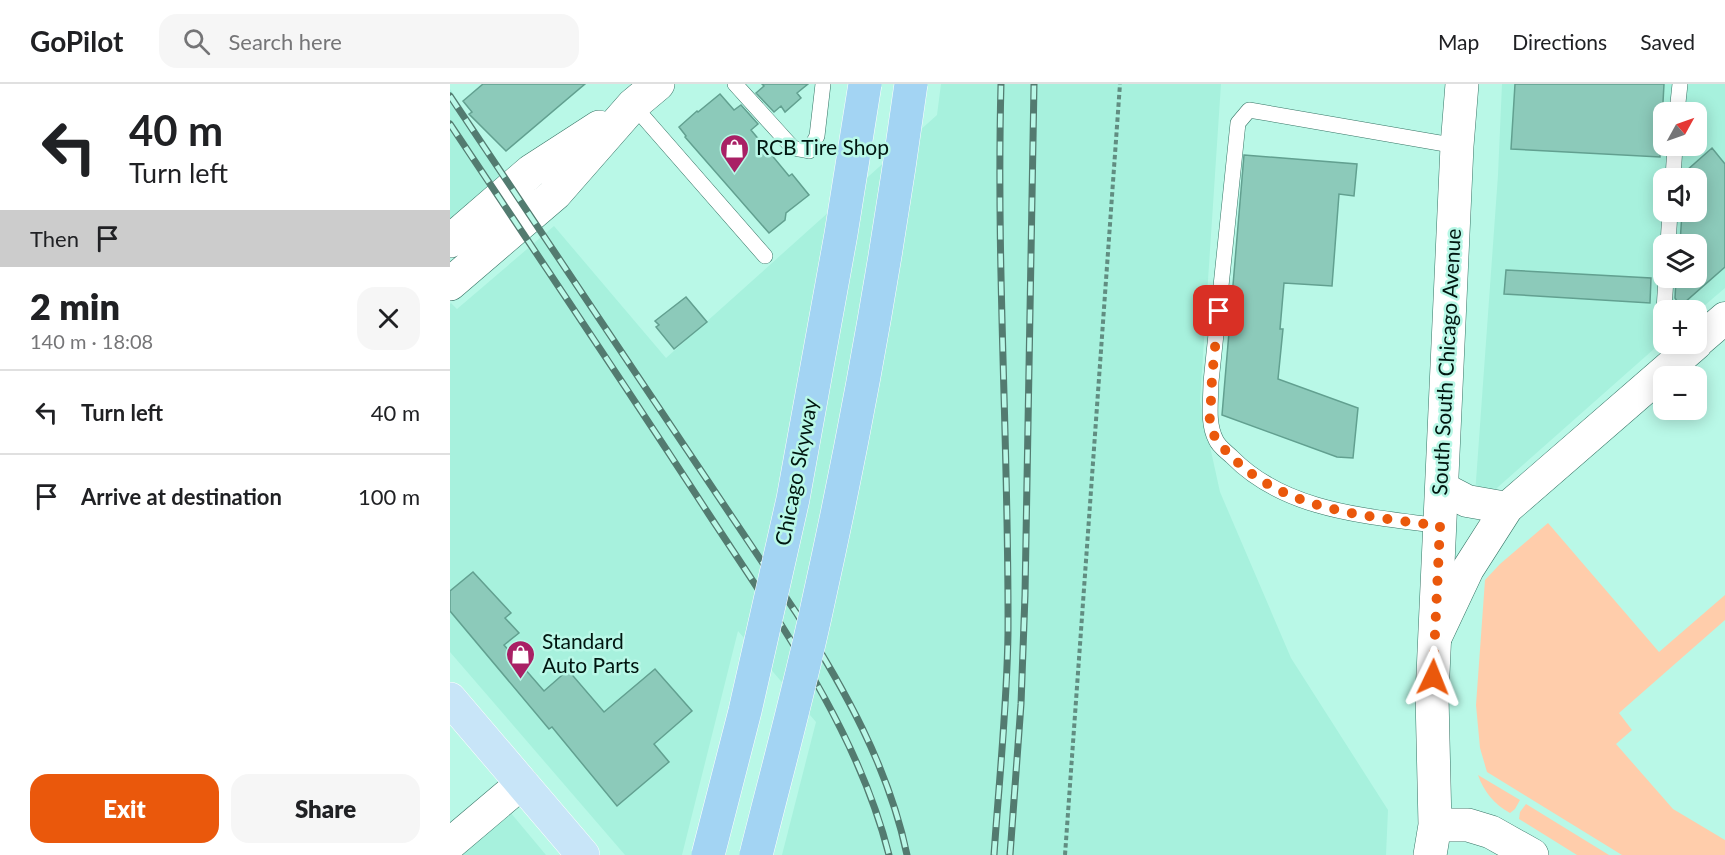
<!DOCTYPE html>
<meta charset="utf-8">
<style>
:root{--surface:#fff;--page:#f6f6f6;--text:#202124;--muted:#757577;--line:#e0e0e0;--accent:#ea580c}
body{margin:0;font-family:Lato,sans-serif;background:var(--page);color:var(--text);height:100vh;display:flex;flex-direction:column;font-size:22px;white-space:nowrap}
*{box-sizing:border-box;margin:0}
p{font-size:20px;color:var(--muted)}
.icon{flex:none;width:33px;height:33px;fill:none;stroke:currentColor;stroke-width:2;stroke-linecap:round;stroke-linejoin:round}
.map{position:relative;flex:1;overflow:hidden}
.sheet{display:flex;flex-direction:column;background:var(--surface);width:450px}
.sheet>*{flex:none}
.guide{background:#fff;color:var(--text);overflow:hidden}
.needle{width:39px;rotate:50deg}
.tools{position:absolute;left:1203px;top:18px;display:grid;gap:12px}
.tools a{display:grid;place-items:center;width:54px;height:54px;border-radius:12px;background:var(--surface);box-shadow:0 3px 15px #0003;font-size:30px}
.pin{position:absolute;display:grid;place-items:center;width:51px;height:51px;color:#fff;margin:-26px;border-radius:12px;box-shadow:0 3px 9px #0006}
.me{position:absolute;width:66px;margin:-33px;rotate:2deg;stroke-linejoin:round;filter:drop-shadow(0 0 4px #0008)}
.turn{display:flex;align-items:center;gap:21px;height:126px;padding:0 30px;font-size:27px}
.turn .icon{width:78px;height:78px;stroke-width:2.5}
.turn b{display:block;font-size:42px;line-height:51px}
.then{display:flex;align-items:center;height:57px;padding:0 30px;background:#0003;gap:12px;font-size:22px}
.round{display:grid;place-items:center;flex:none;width:63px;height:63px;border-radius:18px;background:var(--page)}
.summary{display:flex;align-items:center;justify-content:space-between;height:102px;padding:0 30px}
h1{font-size:36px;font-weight:800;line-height:45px}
.cta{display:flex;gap:12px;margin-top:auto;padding:12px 30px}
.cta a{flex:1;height:69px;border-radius:18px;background:var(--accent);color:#fff;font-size:24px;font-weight:800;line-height:69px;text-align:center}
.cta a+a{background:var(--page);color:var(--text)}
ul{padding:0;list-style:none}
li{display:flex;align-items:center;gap:18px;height:84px;padding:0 30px;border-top:2px solid var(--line)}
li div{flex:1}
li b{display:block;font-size:22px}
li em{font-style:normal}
header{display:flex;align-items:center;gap:36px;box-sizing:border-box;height:84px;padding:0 30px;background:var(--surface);border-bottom:2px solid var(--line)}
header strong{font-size:28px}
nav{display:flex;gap:33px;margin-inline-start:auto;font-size:21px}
.search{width:420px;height:54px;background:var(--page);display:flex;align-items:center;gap:15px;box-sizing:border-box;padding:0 21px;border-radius:18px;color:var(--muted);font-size:22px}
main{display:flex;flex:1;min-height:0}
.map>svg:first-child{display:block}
</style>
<header>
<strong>GoPilot</strong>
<div class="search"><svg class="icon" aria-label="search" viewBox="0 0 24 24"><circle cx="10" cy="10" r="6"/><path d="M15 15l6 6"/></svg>Search here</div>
<nav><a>Map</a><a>Directions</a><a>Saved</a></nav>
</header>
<main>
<section class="sheet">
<div class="guide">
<div class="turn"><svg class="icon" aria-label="left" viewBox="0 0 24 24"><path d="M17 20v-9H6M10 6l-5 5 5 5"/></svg><div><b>40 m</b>Turn left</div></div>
<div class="then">Then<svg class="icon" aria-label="arrive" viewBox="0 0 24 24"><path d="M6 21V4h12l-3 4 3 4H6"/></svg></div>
</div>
<div class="summary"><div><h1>2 min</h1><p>140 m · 18:08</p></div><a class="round"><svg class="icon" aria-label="close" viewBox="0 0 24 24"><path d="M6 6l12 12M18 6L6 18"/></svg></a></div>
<ul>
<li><svg class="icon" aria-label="left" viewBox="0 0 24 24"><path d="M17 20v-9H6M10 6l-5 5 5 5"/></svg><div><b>Turn left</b></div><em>40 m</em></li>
<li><svg class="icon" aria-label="arrive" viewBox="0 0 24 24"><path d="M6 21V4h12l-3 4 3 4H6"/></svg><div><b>Arrive at destination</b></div><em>100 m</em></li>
</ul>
<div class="cta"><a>Exit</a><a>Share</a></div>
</section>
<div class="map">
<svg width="1275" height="771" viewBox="0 0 1275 771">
<rect width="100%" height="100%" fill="#b9f8e7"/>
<path fill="#a7f1dd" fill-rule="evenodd" d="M 491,0 L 771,0 L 750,317 L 770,408 L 841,574 L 938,726 L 936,771 L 332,771 L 366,638 L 288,547 L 232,771 L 175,771 L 0,568 L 0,220 L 1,219 L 7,225 L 104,142 L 216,274 L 487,31 Z
M 1052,0 L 1275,0 L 1275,204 L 1247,228 L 1246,226 L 1214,226 L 1213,257 L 1039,411 L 1025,411 L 1048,91 ZM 1214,28 L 1246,28 L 1246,62 L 1214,62 ZM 1214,94 L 1246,94 L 1246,128 L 1214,128 ZM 1214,160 L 1246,160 L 1246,194 L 1214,194 Z
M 0,5 L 56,89 L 0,139 Z
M 60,728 L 96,771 L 10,771 Z"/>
<path fill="#ffcdab" d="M 1098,439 L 1209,568 L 1275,511 L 1275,536 L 1169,629 L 1182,646 L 1166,660 L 1223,725 L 1275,756 L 1275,771 L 1172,771 L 1037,688 L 1030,664 L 1026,621 L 1035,496 L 1050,480 Z
M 1028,691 L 1070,716 L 1065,725 L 1060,729 C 1044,720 1034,708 1028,691 Z
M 1076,720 L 1159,771 L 1127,771 L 1069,735 L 1070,728 Z"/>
<path fill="#8ccaba" stroke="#62a090" stroke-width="1.5" d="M 33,0 L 135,0 L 56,67 L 19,30 L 22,28 L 13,17 Z
M 312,0 L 358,0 L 347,9 L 351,14 L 335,28 L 331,22 L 324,28 L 306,9 L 314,2 Z
M 1065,0 L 1214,0 L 1210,73 L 1061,65 Z
M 270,10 L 284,26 L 291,21 L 308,40 L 301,46 L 339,92 L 342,90 L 359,111 L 336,129 L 335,136 L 319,149 L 235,53 L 236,52 L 229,43 L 247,27 L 248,28 Z
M 1262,64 L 1275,80 L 1275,183 L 1227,225 L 1227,217 L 1225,214 L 1226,196 L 1228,196 L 1228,194 L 1246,194 L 1246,160 L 1230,160 L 1232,128 L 1246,128 L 1246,94 L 1234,94 L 1235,88 Z
M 794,71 L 907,80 L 904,112 L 889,110 L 882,202 L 834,199 L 830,245 L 833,245 L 828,295 L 908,324 L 903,374 L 887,373 L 772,331 Z
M 1056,186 L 1201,194 L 1200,219 L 1054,210 Z
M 236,213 L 257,238 L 224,265 L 206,243 L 209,241 L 205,237 Z
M 23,488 L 61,529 L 55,534 L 69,549 L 54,561 L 94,607 L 118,586 L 154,628 L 205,585 L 242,627 L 204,660 L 219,678 L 167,722 L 102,643 L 99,645 L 0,527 L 0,507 Z"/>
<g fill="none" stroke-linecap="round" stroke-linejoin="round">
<defs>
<path id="service" d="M 285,0 L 343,64 L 359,67 L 367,52 L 373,0
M 183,21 L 315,172
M 1227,28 L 1230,0
M 1223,94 L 1225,62
M 1218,160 L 1220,128
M 1214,226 L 1216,194
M 990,442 C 918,432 836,428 782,373 C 777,368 769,363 766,356 C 757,339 761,317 761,298 L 788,39 L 799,26 L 1007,62"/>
<path id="minor" d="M 1246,259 L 1275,234
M 992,404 L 1017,417 L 1057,424
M 985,555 L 1018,485 L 1057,424 L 1246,260
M 0,760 L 72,699"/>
<path id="secondary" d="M 0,157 L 81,87 L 149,43
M 0,200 L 105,110 L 183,21 L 208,0
M 985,741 L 1018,741 L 1041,748 L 1082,771
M 980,771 L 985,741 L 982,612 L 1007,62 L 1012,0"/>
<path id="primary" d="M 0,615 L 133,771"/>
</defs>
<use href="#service" stroke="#367465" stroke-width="16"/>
<use href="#minor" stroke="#367465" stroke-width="33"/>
<use href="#secondary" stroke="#367465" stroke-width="34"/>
<use href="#primary" stroke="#fff" stroke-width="34"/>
<path stroke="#618d81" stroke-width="4" stroke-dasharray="4.5 3" stroke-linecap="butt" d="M 615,771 L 670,0"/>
<use href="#service" stroke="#fff" stroke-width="15"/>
<use href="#minor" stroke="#fff" stroke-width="32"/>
<use href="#secondary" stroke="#fff" stroke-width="33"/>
<use href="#primary" stroke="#c8e5f8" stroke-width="33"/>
<defs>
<path id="rail" d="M 0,12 L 347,530 C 394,604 439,684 457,771
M 0,40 C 86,169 173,298 258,429 C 328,536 407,645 439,771
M 544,771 C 549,697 557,623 558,549 C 559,366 546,183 551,0
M 560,771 L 571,620 L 575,511 L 584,0"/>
</defs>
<use href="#rail" stroke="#537b70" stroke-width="7"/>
<use href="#rail" stroke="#b9f8e7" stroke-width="4.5" stroke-dasharray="14" stroke-linecap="butt"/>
<defs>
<path id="motorway-bridge" d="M 258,771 L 295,627 L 343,415 L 391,150 L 415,0
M 306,771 C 327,687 350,604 368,519 C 406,348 437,174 461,0"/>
</defs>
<use href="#motorway-bridge" stroke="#fff" stroke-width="34" stroke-linecap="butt"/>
<use href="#motorway-bridge" stroke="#a3d4f3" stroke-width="33"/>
</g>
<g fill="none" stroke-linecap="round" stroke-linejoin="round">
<path stroke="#ea580c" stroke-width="10" stroke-dasharray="0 18" d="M 769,227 C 766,256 762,285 761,314 C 761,322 759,330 760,337 C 761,352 771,362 781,372 C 835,427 917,432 990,442 L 983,593"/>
</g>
<defs>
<symbol id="shop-pin" viewBox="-11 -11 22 30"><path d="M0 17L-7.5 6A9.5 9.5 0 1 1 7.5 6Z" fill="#a92065" stroke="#b9f8e7"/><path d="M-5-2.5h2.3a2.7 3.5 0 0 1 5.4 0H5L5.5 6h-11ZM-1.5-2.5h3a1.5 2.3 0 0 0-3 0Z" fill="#fff"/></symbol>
</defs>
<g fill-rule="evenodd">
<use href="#shop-pin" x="268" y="48" width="33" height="45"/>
<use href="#shop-pin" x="54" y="554" width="33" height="45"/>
</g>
<g text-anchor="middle" stroke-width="5" stroke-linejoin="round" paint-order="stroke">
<g font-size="21" fill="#001610" stroke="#b9f8e7" text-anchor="start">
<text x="306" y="71">RCB Tire Shop</text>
<text x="92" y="565">Standard<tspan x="92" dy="24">Auto Parts</tspan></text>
</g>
<g font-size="21" fill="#001610" stroke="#b9f8e7">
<text transform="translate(997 278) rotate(-87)" y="7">South South Chicago Avenue</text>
<text transform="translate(347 388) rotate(-79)" y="7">Chicago Skyway</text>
</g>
</g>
</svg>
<div class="tools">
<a><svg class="needle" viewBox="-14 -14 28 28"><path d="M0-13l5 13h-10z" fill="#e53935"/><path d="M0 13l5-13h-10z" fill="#757577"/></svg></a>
<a><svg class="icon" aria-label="sound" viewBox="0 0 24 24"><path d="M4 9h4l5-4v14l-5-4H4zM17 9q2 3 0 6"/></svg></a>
<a><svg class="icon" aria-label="layers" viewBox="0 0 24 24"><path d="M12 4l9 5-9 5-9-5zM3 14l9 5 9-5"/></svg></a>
<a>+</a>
<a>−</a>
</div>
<div class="pin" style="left:769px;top:227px;background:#d93025"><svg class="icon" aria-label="arrive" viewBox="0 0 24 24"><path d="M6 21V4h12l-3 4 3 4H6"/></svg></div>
<svg class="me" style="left:983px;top:593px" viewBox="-20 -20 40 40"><path d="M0-17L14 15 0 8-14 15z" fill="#ea580c" stroke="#fff" stroke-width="4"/></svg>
</div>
</main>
